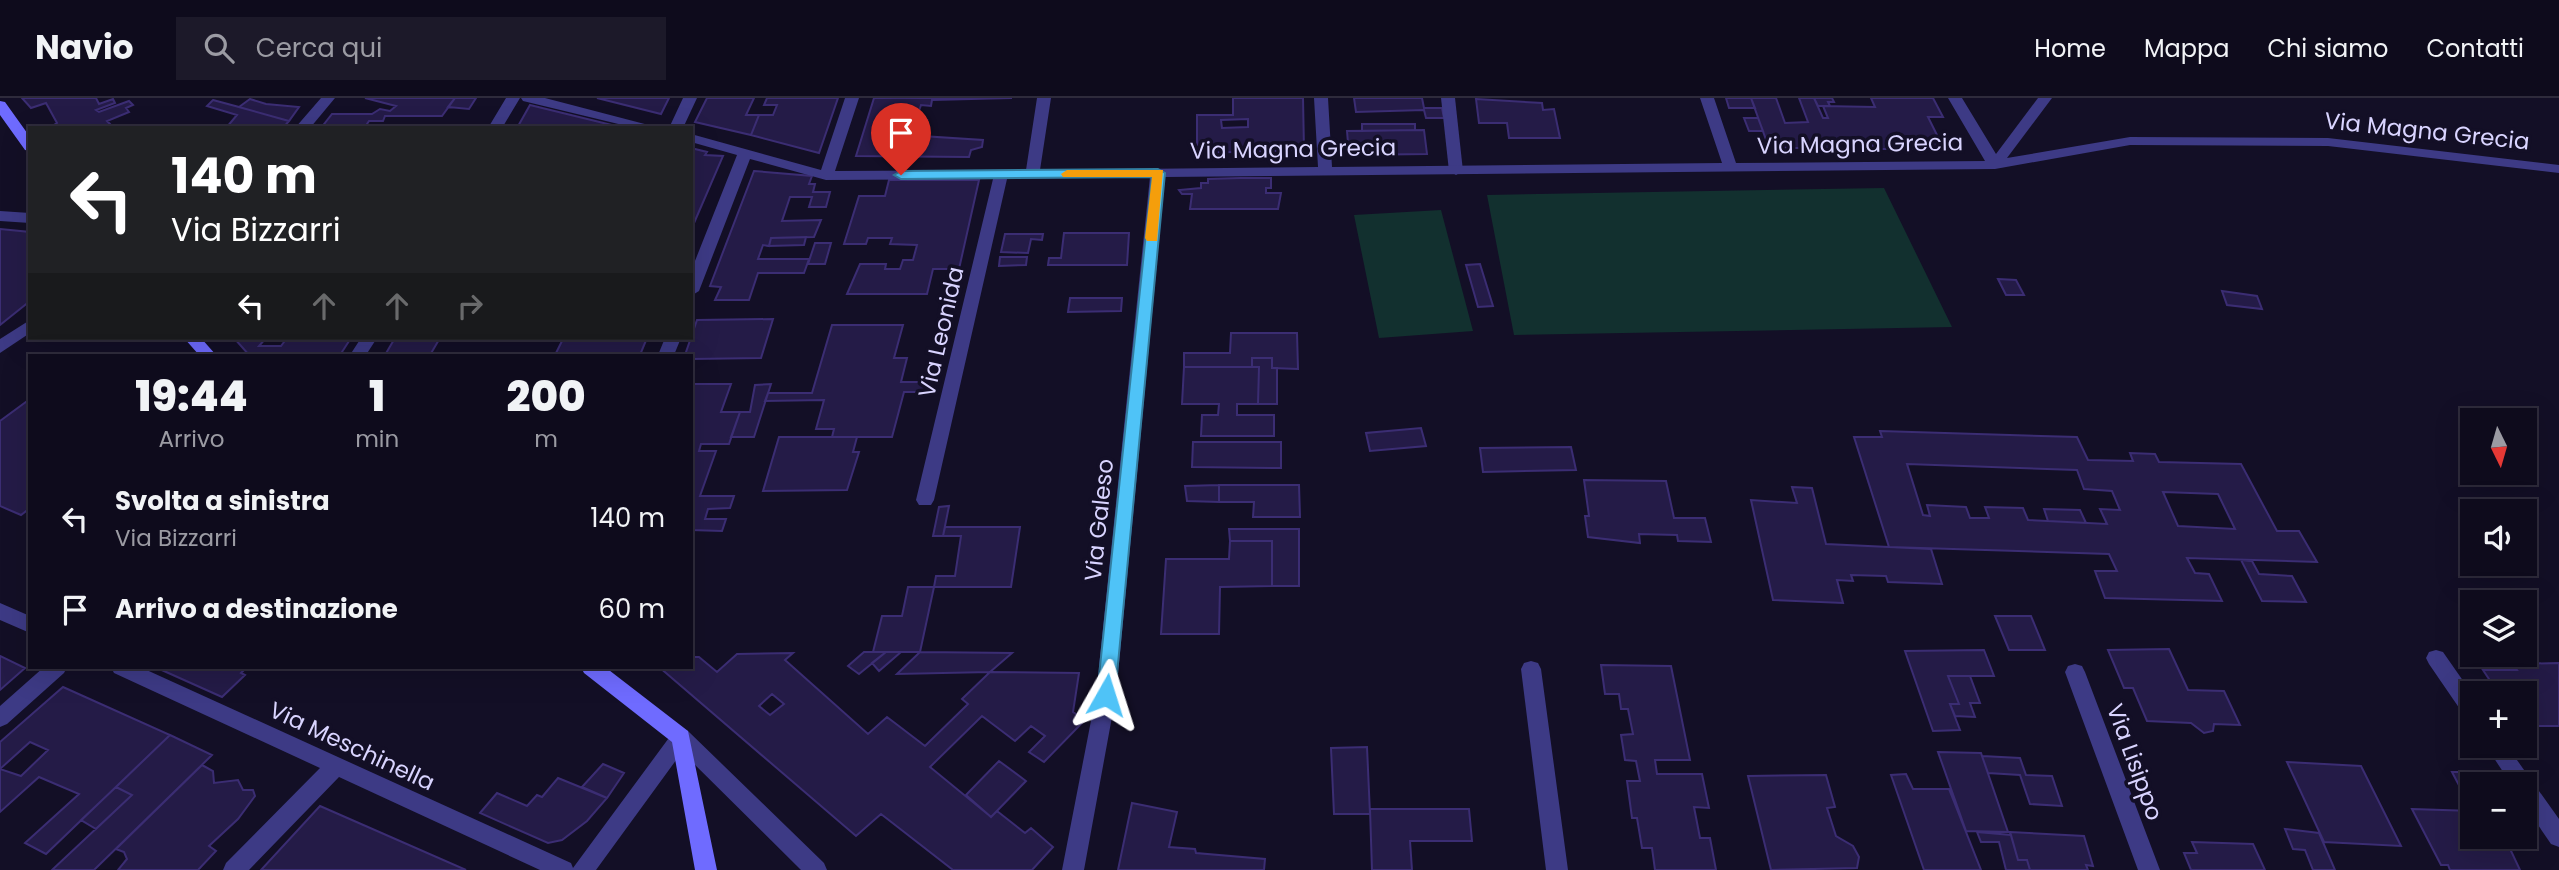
<!DOCTYPE html>
<html lang="it">
<meta charset="utf-8">
<style>
:root{--surface:#0e0b1c;--page:#1c1929;--text:#f1f3f6;--muted:#9b9ba3;--line:#2e2b3b}
body{margin:0;font-family:Poppins,sans-serif;background:var(--page);color:var(--text);height:100vh;display:flex;flex-direction:column;font-size:26px;white-space:nowrap}
*{box-sizing:border-box;margin:0}
p{font-size:23px;color:var(--muted)}
.icon{flex:none;width:38px;height:38px;fill:none;stroke:currentColor;stroke-width:2;stroke-linecap:round;stroke-linejoin:round}
.map{position:relative;flex:1;overflow:hidden}
.drawer{position:absolute;left:28px;top:256px;width:665px;height:315px;display:flex;flex-direction:column;background:var(--surface);border-radius:0px;box-shadow:0 7px 28px #0002,0 0 0 2px var(--line)}
.drawer>*{flex:none}
.top-card{position:absolute;left:28px;top:28px;width:665px;height:214px;border-radius:0px;box-shadow:0 7px 28px #0002,0 0 0 2px var(--line);background:#202124;color:#fff;overflow:hidden}
.needle{width:46px;rotate:175deg}
.controls{position:absolute;left:2460px;top:310px;display:grid;gap:14px}
.controls a{display:grid;place-items:center;width:77px;height:77px;border-radius:0px;background:var(--surface);box-shadow:0 7px 28px #0002,0 0 0 2px var(--line);font-size:35px}
.pin{position:absolute;display:grid;place-items:center;width:60px;height:60px;color:#fff;margin:-72px -30px;border-radius:50% 50% 50% 0;rotate:-45deg;box-shadow:0 0 7px #0007}
.pin .icon{rotate:45deg}
.me{position:absolute;width:77px;margin:-38px;rotate:6deg;stroke-linejoin:round;filter:drop-shadow(0 0 5px #0008)}
.turn{display:flex;align-items:center;gap:24px;height:147px;padding:0 28px;font-size:32px}
.turn .icon{width:91px;height:91px;stroke-width:2.5}
.turn b{display:block;font-size:49px;line-height:60px}
.lanes{display:flex;align-items:center;height:66px;padding:0 28px;background:#0003;justify-content:center;gap:35px;direction:ltr}
.lanes .off{opacity:.35}
.eta{display:flex;justify-content:space-evenly;align-items:center;height:119px;text-align:center}
.eta b{font-size:42px;font-weight:800;line-height:49px}
ul{padding:0;list-style:none}
li{display:flex;align-items:center;gap:21px;height:91px;padding:0 28px}
li div{flex:1}
li b{display:block;font-size:26px}
li em{font-style:normal}
header{display:flex;align-items:center;gap:42px;box-sizing:border-box;height:98px;padding:0 35px;background:var(--surface);border-bottom:2px solid var(--line)}
header strong{font-size:33px}
nav{display:flex;gap:38px;margin-inline-start:auto;font-size:24px}
.search{width:490px;height:63px;background:var(--page);display:flex;align-items:center;gap:18px;box-sizing:border-box;padding:0 24px;border-radius:0px;color:var(--muted);font-size:26px}
.map>svg:first-child{display:block}
</style>
<header>
<strong>Navio</strong>
<div class="search"><svg class="icon" aria-label="search" viewBox="0 0 24 24"><circle cx="10" cy="10" r="6"/><path d="M15 15l6 6"/></svg>Cerca qui</div>
<nav><a>Home</a><a>Mappa</a><a>Chi siamo</a><a>Contatti</a></nav>
</header>
<div class="map">
<svg width="2559" height="772" viewBox="0 0 2559 772">
<rect width="100%" height="100%" fill="#130f26"/>
<path fill="#12302f" d="M 1884,90 L 1952,229 L 1514,237 L 1487,97 Z
M 1441,112 L 1473,233 L 1379,240 L 1354,117 Z"/>
<path fill="#241b47" stroke="#3b2d73" stroke-width="2" fill-rule="evenodd" d="M 22,0 L 96,0 L 99,6 L 113,1 L 115,5 L 96,12 L 99,14 L 129,3 L 133,7 L 126,10 L 129,14 L 107,23 L 114,30 L 49,30 L 57,25 L 46,5 L 31,10 Z
M 365,0 L 455,0 L 442,18 L 385,18 L 383,23 L 369,23 L 365,29 L 397,30 L 321,30 L 332,16 L 372,16 L 380,11 L 390,13 L 396,8 Z
M 455,0 L 476,0 L 469,11 L 448,9 Z
M 597,0 L 669,0 L 661,16 Z
M 707,0 L 754,0 L 746,17 L 759,17 L 751,37 L 695,24 Z
M 767,0 L 838,0 L 819,55 L 751,37 L 759,17 L 773,17 L 777,7 L 764,7 Z
M 874,0 L 1012,0 L 932,2 L 931,8 L 921,7 L 916,22 L 927,22 L 922,38 L 983,42 L 982,49 L 971,52 L 969,59 L 856,58 Z
M 1233,0 L 1303,0 L 1304,52 L 1197,55 L 1197,17 L 1233,17 ZM 1248,21 L 1248,29 L 1222,30 L 1221,22 Z
M 1354,0 L 1422,0 L 1424,10 L 1442,10 L 1444,20 L 1426,20 L 1424,12 L 1356,14 Z
M 1726,0 L 1751,0 L 1755,10 L 1729,10 Z
M 1751,0 L 1776,0 L 1785,25 L 1808,24 L 1799,0 L 1814,0 L 1823,20 L 1828,20 L 1823,8 L 1875,9 L 1871,0 L 1933,0 L 1943,19 L 1928,19 L 1944,51 L 1874,51 L 1871,44 L 1847,41 L 1831,41 L 1835,50 L 1769,50 Z
M 1814,0 L 1832,0 L 1834,4 L 1828,4 L 1830,8 L 1818,8 Z
M 250,1 L 266,6 L 299,9 L 289,23 L 239,9 Z
M 1476,1 L 1542,5 L 1543,12 L 1554,11 L 1560,40 L 1509,40 L 1507,25 L 1479,25 Z
M 213,2 L 239,9 L 289,23 L 283,30 L 226,30 L 237,17 L 207,8 Z
M 530,7 L 624,30 L 517,30 Z
M 1744,20 L 1758,20 L 1763,33 L 1749,33 Z
M 1362,26 L 1415,26 L 1415,32 L 1362,33 Z
M 1424,32 L 1427,56 L 1349,57 L 1347,33 Z
M 691,50 L 707,54 L 705,57 L 723,58 L 691,132 Z
M 754,73 L 812,78 L 809,86 L 815,86 L 813,94 L 830,94 L 826,109 L 809,109 L 812,99 L 790,99 L 782,123 L 821,122 L 814,139 L 771,140 L 769,148 L 763,147 L 758,161 L 809,161 L 804,175 L 758,175 L 749,202 L 715,202 L 721,189 L 710,188 Z
M 1240,80 L 1271,80 L 1271,90 L 1266,90 L 1266,95 L 1281,95 L 1278,111 L 1190,111 L 1192,96 L 1182,96 L 1179,92 L 1201,90 L 1201,85 L 1208,85 L 1208,81 Z
M 889,82 L 979,82 L 959,171 L 933,171 L 927,196 L 847,196 L 860,166 L 886,166 L 885,171 L 900,171 L 903,162 L 913,162 L 917,147 L 890,146 L 892,140 L 868,140 L 866,146 L 844,146 L 859,98 L 885,98 Z
M 0,131 L 30,134 L 30,203 L 0,227 Z
M 1064,135 L 1129,135 L 1127,167 L 1048,167 L 1049,160 L 1061,160 Z
M 1005,136 L 1043,136 L 1042,142 L 1031,141 L 1028,155 L 1001,154 Z
M 806,139 L 804,147 L 769,148 L 771,140 Z
M 815,145 L 831,145 L 825,166 L 808,166 Z
M 1000,159 L 1027,159 L 1026,167 L 999,168 Z
M 1480,166 L 1493,208 L 1478,209 L 1466,167 Z
M 1998,181 L 2016,182 L 2024,197 L 2006,197 Z
M 2222,193 L 2257,198 L 2262,211 L 2227,207 Z
M 1070,200 L 1122,200 L 1121,213 L 1068,214 Z
M 773,221 L 761,260 L 691,261 L 691,257 L 685,257 L 697,222 Z
M 832,227 L 903,227 L 894,260 L 907,260 L 901,284 L 928,284 L 926,294 L 904,294 L 892,339 L 832,339 L 834,331 L 816,331 L 824,302 L 765,303 L 768,295 L 812,295 Z
M 1231,235 L 1297,235 L 1298,271 L 1272,270 L 1272,260 L 1252,260 L 1252,269 L 1184,269 L 1184,255 L 1230,255 Z
M 234,240 L 266,240 L 259,248 L 281,248 L 287,240 L 351,240 L 340,257 L 249,257 Z
M 395,240 L 440,240 L 430,257 L 385,257 Z
M 577,240 L 647,240 L 640,257 L 555,257 L 562,243 L 575,243 Z
M 1252,260 L 1272,260 L 1272,270 L 1277,270 L 1277,306 L 1258,306 L 1259,269 L 1252,269 Z
M 1184,269 L 1259,269 L 1258,306 L 1237,306 L 1237,317 L 1274,317 L 1274,338 L 1201,338 L 1202,317 L 1218,317 L 1219,306 L 1182,306 Z
M 691,286 L 731,286 L 721,314 L 740,314 L 729,346 L 701,346 L 699,353 L 716,353 L 700,398 L 734,398 L 730,410 L 708,411 L 705,421 L 726,421 L 722,433 L 691,432 Z
M 771,286 L 754,339 L 731,339 L 740,314 L 750,314 L 755,287 Z
M 30,301 L 30,410 L 21,417 L 0,408 L 0,323 Z
M 1421,330 L 1426,348 L 1370,353 L 1366,335 Z
M 1880,333 L 2077,339 L 2088,362 L 2133,363 L 2130,355 L 2155,356 L 2159,364 L 2241,366 L 2277,433 L 2299,433 L 2317,464 L 2187,460 L 2195,475 L 2209,476 L 2222,503 L 2105,500 L 2095,473 L 2117,473 L 2109,456 L 1889,449 L 1854,339 L 1882,339 ZM 1907,366 L 2077,372 L 2084,391 L 2112,393 L 2120,412 L 2100,411 L 2107,426 L 2028,422 L 2023,410 L 1985,409 L 1989,420 L 1970,420 L 1966,409 L 1927,407 L 1930,418 L 1923,417 ZM 2163,394 L 2218,396 L 2235,431 L 2178,428 Z
M 779,339 L 857,339 L 853,354 L 859,354 L 847,392 L 763,393 Z
M 1193,344 L 1281,344 L 1281,370 L 1192,369 Z
M 1571,349 L 1576,372 L 1483,374 L 1480,350 Z
M 1584,382 L 1666,383 L 1674,420 L 1705,420 L 1711,444 L 1678,443 L 1677,437 L 1639,436 L 1640,445 L 1588,439 L 1585,418 L 1589,418 Z
M 1219,387 L 1219,404 L 1187,403 L 1185,388 Z
M 1219,387 L 1299,387 L 1300,419 L 1253,419 L 1254,404 L 1219,404 Z
M 1792,389 L 1812,390 L 1826,446 L 1931,451 L 1942,486 L 1888,484 L 1886,478 L 1851,477 L 1853,483 L 1837,482 L 1843,505 L 1773,502 L 1751,402 L 1797,405 Z
M 949,408 L 943,438 L 933,438 L 939,409 Z
M 2044,411 L 2080,412 L 2086,425 L 2048,423 Z
M 945,429 L 1020,429 L 1011,489 L 934,489 L 936,478 L 955,478 L 961,438 L 943,438 Z
M 1229,431 L 1299,431 L 1299,488 L 1272,488 L 1272,443 L 1230,443 Z
M 1230,443 L 1272,443 L 1272,488 L 1220,489 L 1219,536 L 1161,536 L 1166,461 L 1229,461 Z
M 2241,462 L 2252,463 L 2259,476 L 2292,478 L 2306,504 L 2262,503 Z
M 908,489 L 934,489 L 920,554 L 873,554 L 882,518 L 902,518 Z
M 1995,518 L 2031,518 L 2045,552 L 2009,552 Z
M 2169,551 L 2188,592 L 2224,593 L 2240,627 L 2214,626 L 2213,633 L 2204,635 L 2191,625 L 2147,623 L 2133,590 L 2124,590 L 2108,552 Z
M 1984,552 L 1994,578 L 1948,578 L 1959,606 L 1950,606 L 1960,632 L 1933,633 L 1905,553 Z
M 864,554 L 886,554 L 859,576 L 848,568 Z
M 886,554 L 901,554 L 879,573 L 872,565 Z
M 920,554 L 1012,555 L 990,574 L 897,576 Z
M 793,555 L 785,562 L 868,636 L 887,619 L 925,648 L 968,606 L 962,601 L 990,574 L 1079,575 L 1073,614 L 1085,622 L 1044,664 L 1029,654 L 1045,638 L 1031,628 L 1015,643 L 982,618 L 930,669 L 991,719 L 997,713 L 1025,735 L 1031,730 L 1053,749 L 1032,772 L 953,772 L 881,716 L 856,738 L 659,569 L 691,569 L 691,559 L 699,559 L 717,574 L 737,556 ZM 772,596 L 784,606 L 770,617 L 759,608 Z
M 0,558 L 25,570 L 0,592 Z
M 2559,565 L 2559,628 L 2534,628 L 2525,615 L 2525,595 L 2495,590 L 2483,572 L 2517,572 L 2513,566 Z
M 1601,567 L 1671,568 L 1690,662 L 1655,662 L 1657,676 L 1702,676 L 1709,710 L 1694,709 L 1700,740 L 1710,740 L 1716,772 L 1655,772 L 1652,750 L 1642,750 L 1637,720 L 1632,720 L 1627,683 L 1640,683 L 1636,663 L 1625,662 L 1621,637 L 1633,636 L 1628,611 L 1621,611 L 1619,596 L 1605,596 Z
M 155,569 L 247,569 L 241,575 L 245,577 L 222,599 Z
M 1948,578 L 1970,578 L 1980,605 L 1970,605 L 1975,619 L 1955,618 L 1950,606 L 1959,606 Z
M 63,589 L 170,637 L 46,756 L 25,745 L 79,696 L 39,679 L 0,714 L 0,671 L 21,678 L 48,652 L 30,644 L 0,671 L 0,644 Z
M 170,637 L 212,657 L 94,772 L 52,772 L 132,697 L 116,689 Z
M 1367,649 L 1370,716 L 1334,716 L 1331,650 Z
M 1938,654 L 1981,655 L 2008,734 L 1966,733 Z
M 1982,658 L 2020,660 L 2026,677 L 2052,678 L 2062,708 L 2030,706 L 2020,677 L 1988,675 Z
M 999,663 L 1026,683 L 991,719 L 966,697 Z
M 2287,664 L 2361,668 L 2401,748 L 2324,744 Z
M 603,666 L 624,675 L 607,700 L 582,689 Z
M 202,667 L 213,673 L 214,685 L 238,682 L 243,692 L 253,692 L 255,698 L 238,721 L 209,748 L 216,753 L 198,772 L 118,772 L 127,761 L 124,754 L 116,751 Z
M 2452,674 L 2469,674 L 2476,686 L 2473,686 L 2473,694 L 2462,693 Z
M 1906,676 L 1913,691 L 1949,691 L 1981,772 L 1924,772 L 1891,677 Z
M 1826,677 L 1835,709 L 1827,710 L 1836,738 L 1853,748 L 1859,759 L 1857,770 L 1771,772 L 1748,678 Z
M 558,680 L 607,700 L 587,723 L 562,742 L 548,745 L 480,715 L 497,695 L 527,708 L 537,697 L 542,699 Z
M 116,689 L 132,697 L 96,731 L 81,722 Z
M 1132,705 L 1177,714 L 1169,749 L 1195,751 L 1196,755 L 1265,761 L 1264,772 L 1118,772 Z
M 320,708 L 466,772 L 261,772 Z
M 1370,711 L 1469,711 L 1472,743 L 1410,743 L 1412,772 L 1372,772 Z
M 2412,711 L 2473,713 L 2473,738 L 2504,738 L 2520,772 L 2450,772 L 2448,767 L 2441,767 Z
M 2285,731 L 2319,735 L 2335,772 L 2313,772 L 2305,752 L 2293,751 Z
M 1977,734 L 2011,737 L 2018,762 L 2027,762 L 2030,772 L 2006,772 L 1999,744 L 1981,744 Z
M 2010,734 L 2084,738 L 2093,768 L 2086,767 L 2088,772 L 2030,772 L 2027,762 L 2018,762 Z
M 2192,744 L 2253,746 L 2265,772 L 2191,772 L 2184,755 L 2197,755 Z"/>
<g fill="none" stroke-linecap="round" stroke-linejoin="round">
<path fill="#3d3a85" fill-rule="evenodd" d="M 1441,0 L 1455,0 L 1463,73 L 1456,77 L 1449,73 Z"/>
<path fill="#3d3a85" fill-rule="evenodd" d="M 321,0 L 335,0 L 310,30 L 295,30 Z
M 506,0 L 520,0 L 502,30 L 488,30 Z
M 521,0 L 545,0 L 660,30 L 635,30 L 523,3 Z
M 683,0 L 697,0 L 683,30 L 669,30 Z
M 845,0 L 859,0 L 835,73 L 1026,72 L 1037,0 L 1051,0 L 1040,72 L 1318,69 L 1314,0 L 1328,0 L 1332,69 L 1722,65 L 1700,0 L 1714,0 L 1736,65 L 1985,63 L 1948,0 L 1962,0 L 1996,56 L 2038,0 L 2052,0 L 2007,60 L 2130,39 L 2328,40 L 2559,67 L 2559,75 L 2328,48 L 2130,47 L 1995,71 L 1165,79 L 1116,597 L 1084,772 L 1062,772 L 1096,597 L 1150,79 L 1007,81 L 934,402 L 931,407 L 919,407 L 916,402 L 993,81 L 826,82 L 750,61 L 699,193 L 691,198 L 691,173 L 737,57 L 691,44 L 691,36 L 821,72 Z
M 0,113 L 30,115 L 30,125 L 0,123 Z
M 30,222 L 30,235 L 0,255 L 0,241 Z
M 361,240 L 377,240 L 366,257 L 350,257 Z
M 665,240 L 681,240 L 674,257 L 658,257 Z
M 0,505 L 30,518 L 30,535 L 0,522 Z
M 2436,552 L 2443,554 L 2473,597 L 2473,623 L 2466,620 L 2429,566 L 2426,560 L 2429,554 Z
M 1531,563 L 1538,565 L 1541,571 L 1568,772 L 1546,772 L 1521,571 L 1524,565 Z
M 2075,566 L 2082,568 L 2085,574 L 2160,772 L 2138,772 L 2065,574 L 2068,568 Z
M 44,569 L 67,569 L 64,575 L 7,626 L 0,629 L 0,608 Z
M 111,569 L 140,569 L 571,765 L 573,770 L 674,633 L 681,630 L 688,633 L 824,765 L 827,772 L 801,772 L 682,654 L 596,772 L 540,772 L 339,679 L 249,772 L 223,772 L 226,765 L 320,670 L 114,575 Z
M 2486,648 L 2507,648 L 2559,721 L 2559,749 L 2551,746 L 2525,708 L 2525,686 L 2511,686 Z"/>
<path fill="#6f6bff" fill-rule="evenodd" d="M 0,3 L 5,4 L 30,39 L 30,53 L 25,52 L 0,17 Z
M 184,240 L 201,240 L 216,257 L 199,257 Z
M 581,569 L 605,569 L 688,633 L 717,772 L 695,772 L 672,644 L 584,575 Z"/>
</g>
<path fill="#4fc3f7" stroke="#337fa1" stroke-width="2" d="M 1158,71 L 1165,75 L 1115,597 L 1106,605 L 1097,597 L 1152,79 L 901,81 L 894,77 L 901,73 Z"/>
<path fill="#f59e0b" d="M 1067,72 L 1163,72 L 1157,143 L 1147,143 L 1145,140 L 1152,79 L 1063,79 L 1061,76 Z"/>
<g text-anchor="middle" stroke-width="7" stroke-linejoin="round" paint-order="stroke">
<g font-size="23" fill="#d9d4ff" stroke="#130f26">
<text transform="translate(2427 33) rotate(6)" y="8">Via Magna Grecia</text>
<text transform="translate(1860 46) rotate(-1)" y="8">Via Magna Grecia</text>
<text transform="translate(1293 51) rotate(-1)" y="8">Via Magna Grecia</text>
<text transform="translate(941 234) rotate(-77)" y="8">Via Leonida</text>
<text transform="translate(1099 422) rotate(-84)" y="8">Via Galeso</text>
<text transform="translate(352 648) rotate(25)" y="8">Via Meschinella</text>
<text transform="translate(2135 664) rotate(70)" y="8">Via Lisippo</text>
</g>
</g>
</svg>
<div class="controls">
<a><svg class="needle" viewBox="-14 -14 28 28"><path d="M0-13l5 13h-10z" fill="#e53935"/><path d="M0 13l5-13h-10z" fill="#9b9ba3"/></svg></a>
<a><svg class="icon" aria-label="sound" viewBox="0 0 24 24"><path d="M4 9h4l5-4v14l-5-4H4zM17 9q2 3 0 6"/></svg></a>
<a><svg class="icon" aria-label="layers" viewBox="0 0 24 24"><path d="M12 4l9 5-9 5-9-5zM3 14l9 5 9-5"/></svg></a>
<a>+</a>
<a>−</a>
</div>
<div class="pin" style="left:901px;top:77px;background:#d93025"><svg class="icon" aria-label="arrive" viewBox="0 0 24 24"><path d="M6 21V4h12l-3 4 3 4H6"/></svg></div>
<svg class="me" style="left:1106px;top:597px" viewBox="-20 -20 40 40"><path d="M0-17L14 15 0 8-14 15z" fill="#4fc3f7" stroke="#fff" stroke-width="4"/></svg>
<div class="top-card">
<div class="turn"><svg class="icon" aria-label="left" viewBox="0 0 24 24"><path d="M17 20v-9H6M10 6l-5 5 5 5"/></svg><div><b>140 m</b>Via Bizzarri</div></div>
<div class="lanes"><svg class="icon" aria-label="left" viewBox="0 0 24 24"><path d="M17 20v-9H6M10 6l-5 5 5 5"/></svg><svg class="icon off" aria-label="ahead" viewBox="0 0 24 24"><path d="M12 20V5M6 11l6-6 6 6"/></svg><svg class="icon off" aria-label="ahead" viewBox="0 0 24 24"><path d="M12 20V5M6 11l6-6 6 6"/></svg><svg class="icon off" aria-label="right" viewBox="0 0 24 24"><path d="M7 20v-9h11M14 6l5 5-5 5"/></svg></div>
</div>
<section class="drawer">
<div class="eta">
<div><b>19:44</b><p>Arrivo</p></div>
<div><b>1</b><p>min</p></div>
<div><b>200</b><p>m</p></div>
</div>
<ul>
<li><svg class="icon" aria-label="left" viewBox="0 0 24 24"><path d="M17 20v-9H6M10 6l-5 5 5 5"/></svg><div><b>Svolta a sinistra</b><p>Via Bizzarri</p></div><em>140 m</em></li>
<li><svg class="icon" aria-label="arrive" viewBox="0 0 24 24"><path d="M6 21V4h12l-3 4 3 4H6"/></svg><div><b>Arrivo a destinazione</b></div><em>60 m</em></li>
</ul>
</section>
</div>
